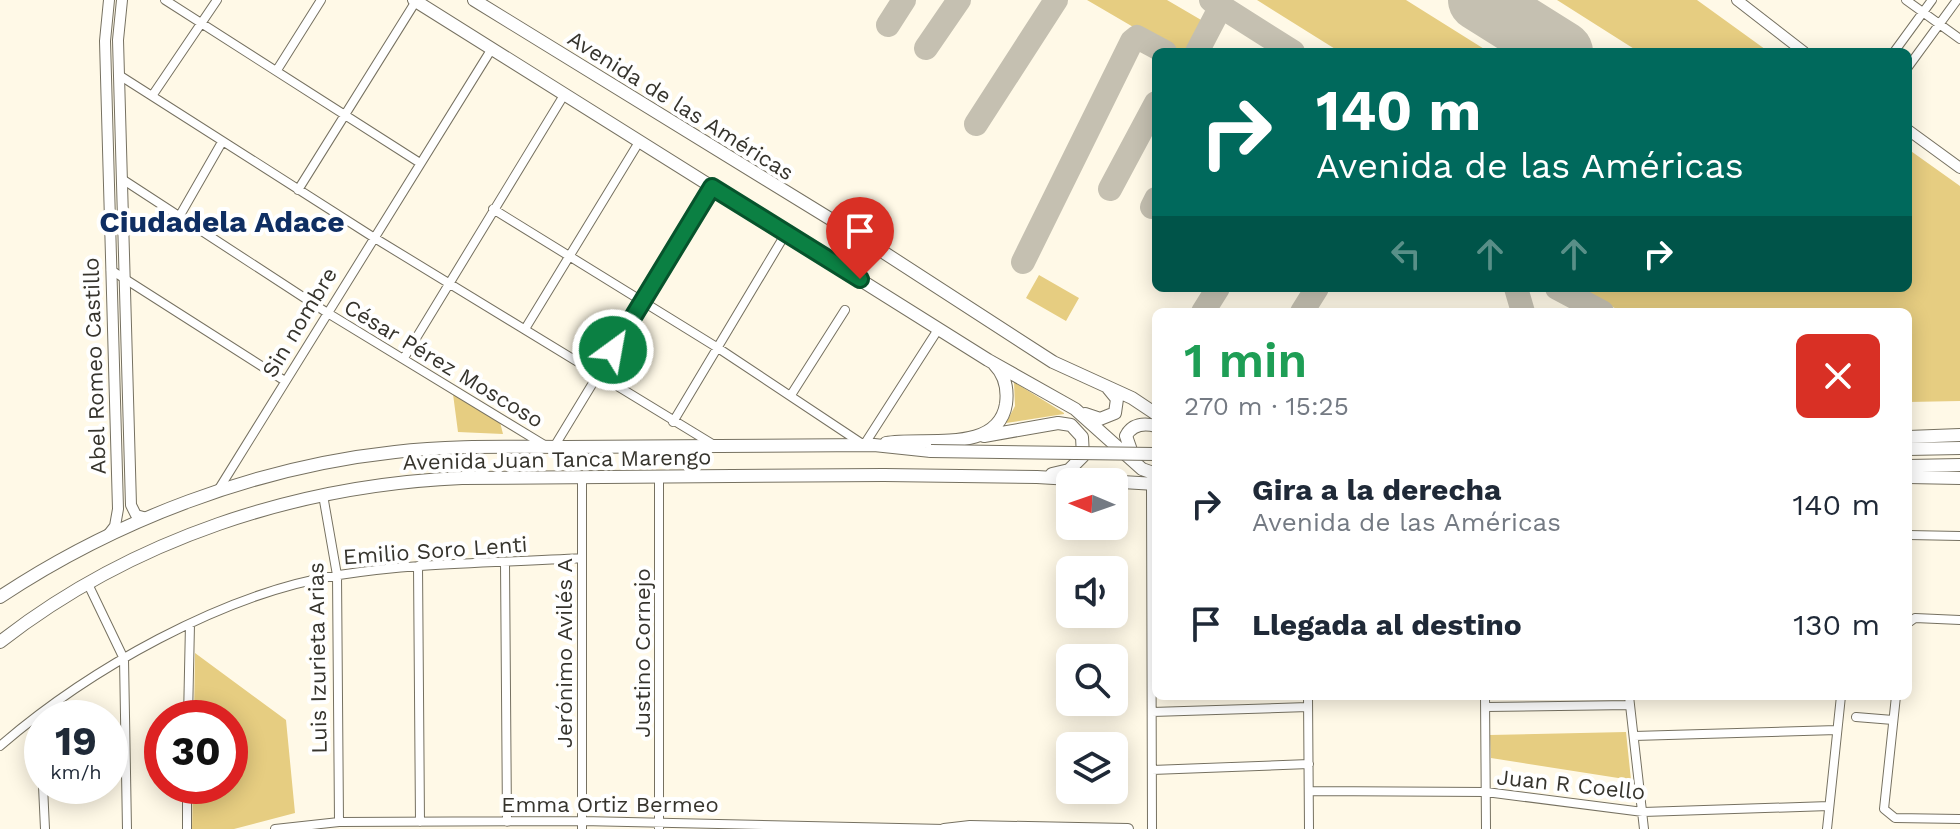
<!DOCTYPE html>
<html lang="es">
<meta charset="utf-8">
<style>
:root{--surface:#fff;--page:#f6f6f7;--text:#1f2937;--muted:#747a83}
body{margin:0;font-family:"Work Sans",sans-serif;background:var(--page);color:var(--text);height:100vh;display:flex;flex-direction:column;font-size:30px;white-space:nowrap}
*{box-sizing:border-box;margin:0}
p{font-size:26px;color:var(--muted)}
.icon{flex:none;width:44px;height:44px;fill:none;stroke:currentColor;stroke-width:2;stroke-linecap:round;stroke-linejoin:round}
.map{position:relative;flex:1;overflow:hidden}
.panel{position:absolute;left:1152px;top:308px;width:760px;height:392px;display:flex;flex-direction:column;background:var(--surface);border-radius:12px;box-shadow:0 4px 20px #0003}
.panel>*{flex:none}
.top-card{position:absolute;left:1152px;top:48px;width:760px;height:244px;border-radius:12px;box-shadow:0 4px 20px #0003;background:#00695c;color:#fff;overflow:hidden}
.needle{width:52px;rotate:272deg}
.controls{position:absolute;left:1056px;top:468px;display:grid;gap:16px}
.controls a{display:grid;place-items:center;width:72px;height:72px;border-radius:12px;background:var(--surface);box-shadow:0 4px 20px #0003;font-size:40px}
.speed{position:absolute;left:24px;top:700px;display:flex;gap:16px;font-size:40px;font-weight:700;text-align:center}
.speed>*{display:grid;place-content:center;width:104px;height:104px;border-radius:50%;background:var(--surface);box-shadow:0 4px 20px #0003;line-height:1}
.speed small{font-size:20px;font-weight:400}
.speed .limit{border:12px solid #d22;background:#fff;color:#111}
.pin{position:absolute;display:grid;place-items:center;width:68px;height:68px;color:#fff;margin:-82px -34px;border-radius:50% 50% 50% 0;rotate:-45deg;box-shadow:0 0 8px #0007}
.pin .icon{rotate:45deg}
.me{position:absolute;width:88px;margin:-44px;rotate:32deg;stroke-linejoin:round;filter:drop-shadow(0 0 6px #0008)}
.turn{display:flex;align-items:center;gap:28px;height:168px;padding:0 32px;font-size:36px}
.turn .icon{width:104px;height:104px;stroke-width:2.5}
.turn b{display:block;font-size:56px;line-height:68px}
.lanes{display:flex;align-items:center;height:76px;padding:0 32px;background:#0003;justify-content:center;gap:40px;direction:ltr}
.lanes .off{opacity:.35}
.round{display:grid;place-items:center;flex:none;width:84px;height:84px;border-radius:12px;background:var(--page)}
.head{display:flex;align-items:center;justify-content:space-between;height:136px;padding:0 32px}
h1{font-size:48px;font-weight:600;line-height:60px;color:#1e9e55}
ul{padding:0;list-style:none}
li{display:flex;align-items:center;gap:24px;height:120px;padding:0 32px}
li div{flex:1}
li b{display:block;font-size:30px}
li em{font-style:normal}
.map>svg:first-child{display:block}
</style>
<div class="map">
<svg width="1960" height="829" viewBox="0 0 1960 829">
<rect width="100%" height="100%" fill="#fff9e7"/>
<path fill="#e6cd81" d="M 1087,0 L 1167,0 L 1208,24 L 1192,52 L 1176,52 Z
M 1257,0 L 1406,0 L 1489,52 L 1340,52 Z
M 1557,0 L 1697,0 L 1769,52 L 1639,52 Z
M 1908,149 L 1960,186 L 1960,401 L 1908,402 L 1908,312 L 1622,312 L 1578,288 L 1908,288 Z
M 1039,275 L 1079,298 L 1066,321 L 1026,298 Z
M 1014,382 L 1064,413 L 1064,414 L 1006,423 L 1015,406 Z
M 453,394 L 500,422 L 503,434 L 458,432 Z
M 195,653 L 286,720 L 295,813 L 234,829 L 192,829 L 193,786 L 230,786 L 230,718 L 194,718 Z
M 1626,732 L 1631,780 L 1491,758 L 1490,735 Z"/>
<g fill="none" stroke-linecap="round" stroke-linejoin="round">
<path stroke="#c5c0b1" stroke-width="24" d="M 1211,0 L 1293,52
M 888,25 L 904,0
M 1538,37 L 1554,52
M 926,48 L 959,0
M 1197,52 L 1221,6
M 976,124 L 1056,0
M 1110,189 L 1156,103
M 1152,207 L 1156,199
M 1023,262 L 1132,41 L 1137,37 L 1165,52
M 1516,288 L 1523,312
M 1557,288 L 1602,312
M 1203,312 L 1218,288
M 1302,312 L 1317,288"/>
<path stroke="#c5c0b1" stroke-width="62" d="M 1479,0 L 1562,52"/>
<defs>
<path id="minor" d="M 165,0 L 420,163
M 1906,0 L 1960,39
M 1894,52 L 1932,0
M 1908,67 L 1957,0
M 277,70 L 321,0
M 119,75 L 373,237 L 714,445
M 152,96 L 217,0
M 122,179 L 326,312 L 546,446
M 298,190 L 416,1
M 493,209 L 718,348 L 864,445 L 939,328
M 179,217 L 222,142
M 111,270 L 285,381
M 525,329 L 639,142
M 404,358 L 564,95
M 791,395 L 845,310
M 673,422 L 786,233
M 554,447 L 712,187
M 582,477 L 582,829
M 1151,484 L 1152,829
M 217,492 L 491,50
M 323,495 L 337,575 L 339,822
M 1908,535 L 1960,536
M 505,563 L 507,822
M 418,566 L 420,822
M 88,584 L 124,659 L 127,829
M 1908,623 L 1915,618 L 1960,620
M 1308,696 L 1309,829
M 1485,696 L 1486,829
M 1629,696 L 1644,829
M 1896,696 L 1884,809 L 1895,818 L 1960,819
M 1486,707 L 1630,705
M 1152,712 L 1308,707
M 41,714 L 42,747
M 1856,717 L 1893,720
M 188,718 L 190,624
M 1634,736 L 1837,730
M 0,746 C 88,670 223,593 339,575 C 419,562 501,563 582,558
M 1152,770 L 1309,764
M 43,786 L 45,829
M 1309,791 L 1486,792 L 1643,812 L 1829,806
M 187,829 L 187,786
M 275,829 L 339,822 L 582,821 L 945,829
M 659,829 L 659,476
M 1827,829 L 1841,696"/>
<path id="tertiary" d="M 122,0 L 118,40 L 131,505 L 136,515 L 147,518
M 1737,0 L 1804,52
M 1908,130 L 1960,168
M 108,535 L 115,526 L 118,509 L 105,41 L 109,0
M 944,829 L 970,826 L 1128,829"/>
<path id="primary" d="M 414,0 L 988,360 L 1075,409 L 1142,469 L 1156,474
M 474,0 L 863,239 L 1053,362 L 1132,398 L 1156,414
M 1085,414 L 1100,419 L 1115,413 L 1117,399 L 1108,388
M 984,436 L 1058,423 L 1071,425 L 1082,437 L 1083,456 L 1069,470 L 1052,474
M 1908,437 L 1960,435
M 886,443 C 922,436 998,455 1006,404 C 1008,389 1005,375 994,364
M 1908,449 L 1960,448
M 1133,456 L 1126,436 C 1132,424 1144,423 1156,426
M 1908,466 L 1960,465
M 1908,477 L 1960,478
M 0,597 C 116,520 256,467 395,452 C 451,445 508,447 565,447 C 668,446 771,446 874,445 L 931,451
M 0,642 C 132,539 297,485 462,478 L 884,475 L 1037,477 L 1156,484"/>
</defs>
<use href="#minor" stroke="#767161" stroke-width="10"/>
<use href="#tertiary" stroke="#767161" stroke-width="12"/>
<use href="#primary" stroke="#767161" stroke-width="14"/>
<use href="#minor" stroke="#fff" stroke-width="8"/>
<use href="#tertiary" stroke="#fff" stroke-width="10"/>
<use href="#primary" stroke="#fff" stroke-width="12"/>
<defs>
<path id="primary-bridge" d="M 931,451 L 1156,454"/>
</defs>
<use href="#primary-bridge" stroke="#767161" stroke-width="14" stroke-linecap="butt"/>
<use href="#primary-bridge" stroke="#fff" stroke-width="12"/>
</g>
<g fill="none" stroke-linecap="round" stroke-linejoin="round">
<defs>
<path id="route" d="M 613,350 L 712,187 L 860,279"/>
</defs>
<use href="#route" stroke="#07532c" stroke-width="20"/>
<use href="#route" stroke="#0b8043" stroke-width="14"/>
</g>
<g text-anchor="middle" stroke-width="8" stroke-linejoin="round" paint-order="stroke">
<g font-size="22" fill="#36342d" stroke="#fff">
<text transform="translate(681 105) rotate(32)" y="8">Avenida de las Américas</text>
<text transform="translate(299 322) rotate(-59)" y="8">Sin nombre</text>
<text transform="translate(444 363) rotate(31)" y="8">César Pérez Moscoso</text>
<text transform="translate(94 366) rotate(-92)" y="8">Abel Romeo Castillo</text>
<text transform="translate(557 459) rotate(-1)" y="8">Avenida Juan Tanca Marengo</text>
<text transform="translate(435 550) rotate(-4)" y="8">Emilio Soro Lenti</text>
<text transform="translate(564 653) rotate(-90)" y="8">Jerónimo Avilés A</text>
<text transform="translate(642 653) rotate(-90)" y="8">Justino Cornejo</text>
<text transform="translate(317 658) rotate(-91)" y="8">Luis Izurieta Arias</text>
<text transform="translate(1571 784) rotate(6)" y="8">Juan R Coello</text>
<text x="610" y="812">Emma Ortiz Bermeo</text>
</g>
<g font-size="30" font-weight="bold" fill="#0f2e62" stroke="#fff">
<text x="222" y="232">Ciudadela Adace</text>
</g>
</g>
</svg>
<div class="controls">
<a><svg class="needle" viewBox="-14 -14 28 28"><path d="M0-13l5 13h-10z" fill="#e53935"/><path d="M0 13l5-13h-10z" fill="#747a83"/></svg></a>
<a><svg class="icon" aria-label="sound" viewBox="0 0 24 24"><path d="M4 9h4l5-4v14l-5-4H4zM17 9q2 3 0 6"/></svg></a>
<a><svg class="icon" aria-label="search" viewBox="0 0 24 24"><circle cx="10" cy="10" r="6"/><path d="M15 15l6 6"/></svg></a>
<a><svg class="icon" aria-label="layers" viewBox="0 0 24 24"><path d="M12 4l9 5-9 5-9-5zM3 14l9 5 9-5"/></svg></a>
</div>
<div class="speed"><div>19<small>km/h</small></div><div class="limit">30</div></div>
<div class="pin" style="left:860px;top:279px;background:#d93025"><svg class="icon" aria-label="arrive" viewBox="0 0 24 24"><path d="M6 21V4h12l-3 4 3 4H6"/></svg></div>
<svg class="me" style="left:613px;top:350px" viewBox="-20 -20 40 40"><circle r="17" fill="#0b8043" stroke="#fff" stroke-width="3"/><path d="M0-11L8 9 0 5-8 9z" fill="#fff"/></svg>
<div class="top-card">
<div class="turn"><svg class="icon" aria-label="right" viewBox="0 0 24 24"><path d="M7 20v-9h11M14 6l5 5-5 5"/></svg><div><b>140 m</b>Avenida de las Américas</div></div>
<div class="lanes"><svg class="icon off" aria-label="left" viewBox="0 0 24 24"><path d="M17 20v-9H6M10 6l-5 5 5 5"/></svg><svg class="icon off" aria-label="ahead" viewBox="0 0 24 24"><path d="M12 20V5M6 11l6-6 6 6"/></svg><svg class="icon off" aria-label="ahead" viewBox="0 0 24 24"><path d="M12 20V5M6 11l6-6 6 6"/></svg><svg class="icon" aria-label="right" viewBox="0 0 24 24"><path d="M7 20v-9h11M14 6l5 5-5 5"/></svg></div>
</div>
<section class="panel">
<div class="head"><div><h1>1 min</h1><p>270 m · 15:25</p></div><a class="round" style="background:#d93025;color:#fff"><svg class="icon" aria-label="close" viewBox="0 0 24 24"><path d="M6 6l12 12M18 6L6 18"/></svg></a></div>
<ul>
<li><svg class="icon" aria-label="right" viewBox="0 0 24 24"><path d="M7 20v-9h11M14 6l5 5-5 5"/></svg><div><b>Gira a la derecha</b><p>Avenida de las Américas</p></div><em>140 m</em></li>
<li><svg class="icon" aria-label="arrive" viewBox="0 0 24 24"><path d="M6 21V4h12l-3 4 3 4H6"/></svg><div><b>Llegada al destino</b></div><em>130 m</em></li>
</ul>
</section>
</div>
